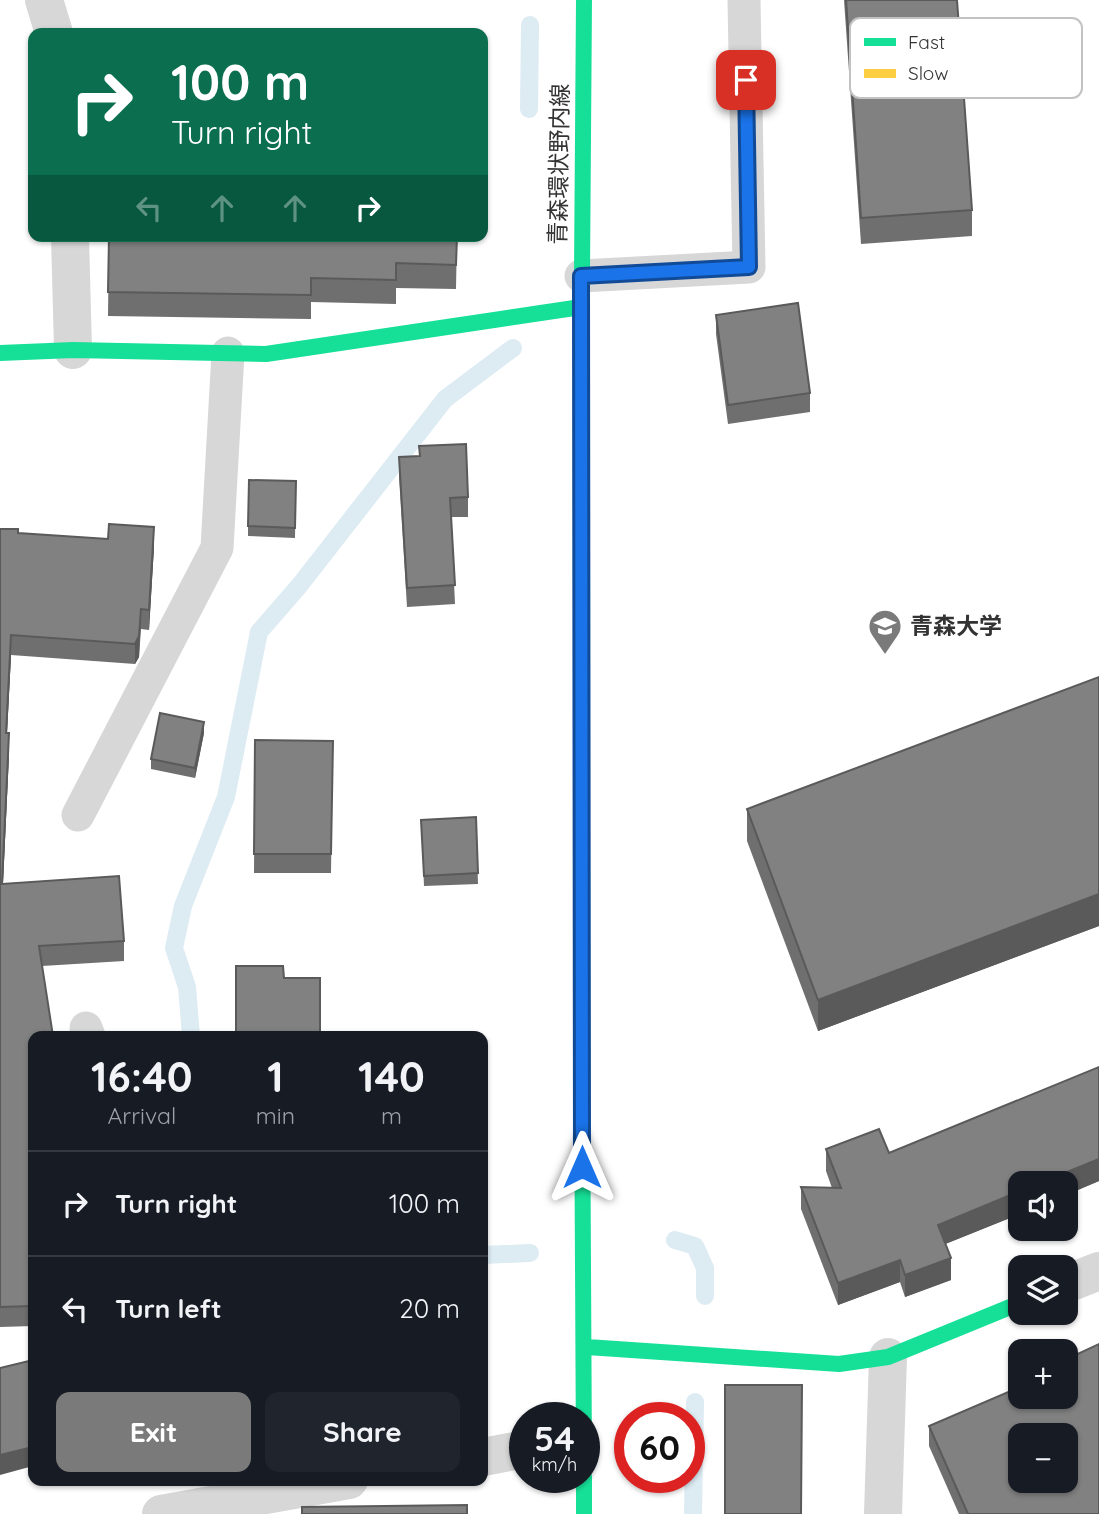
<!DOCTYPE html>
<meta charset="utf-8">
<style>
:root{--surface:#171b24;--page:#20242c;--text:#f1f3f6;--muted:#9ea1a6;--line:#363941;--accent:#7a7a7a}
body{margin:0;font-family:Quicksand,"Noto Sans JP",sans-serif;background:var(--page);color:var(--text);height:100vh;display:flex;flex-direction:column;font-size:26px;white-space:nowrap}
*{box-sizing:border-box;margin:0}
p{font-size:23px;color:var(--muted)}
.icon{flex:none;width:38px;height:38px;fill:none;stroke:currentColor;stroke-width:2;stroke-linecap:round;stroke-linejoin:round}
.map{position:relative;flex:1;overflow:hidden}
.side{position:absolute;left:28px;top:1031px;width:460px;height:455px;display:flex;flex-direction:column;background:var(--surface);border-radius:14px;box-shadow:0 2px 5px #0004}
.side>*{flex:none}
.top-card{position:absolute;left:28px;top:28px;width:460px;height:214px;border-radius:14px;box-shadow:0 2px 5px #0004;background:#0b6e4f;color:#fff;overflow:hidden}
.buttons{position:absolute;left:1008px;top:1171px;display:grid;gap:14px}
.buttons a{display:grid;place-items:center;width:70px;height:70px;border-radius:14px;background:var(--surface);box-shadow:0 2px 5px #0004;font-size:35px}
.speed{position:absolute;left:509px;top:1402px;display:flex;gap:14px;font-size:35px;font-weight:700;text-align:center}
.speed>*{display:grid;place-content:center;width:91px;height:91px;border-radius:50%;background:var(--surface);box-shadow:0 2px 5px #0004;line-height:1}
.speed small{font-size:18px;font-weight:400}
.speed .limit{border:10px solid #d22;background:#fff;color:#111}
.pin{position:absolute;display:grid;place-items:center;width:60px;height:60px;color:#fff;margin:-30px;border-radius:14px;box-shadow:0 4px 10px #0006}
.me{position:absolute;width:77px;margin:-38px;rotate:0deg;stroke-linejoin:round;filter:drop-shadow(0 0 5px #0008)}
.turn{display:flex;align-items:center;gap:24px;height:147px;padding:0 28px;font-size:32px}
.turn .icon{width:91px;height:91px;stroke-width:2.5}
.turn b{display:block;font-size:49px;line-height:60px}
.lanes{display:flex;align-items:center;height:66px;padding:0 28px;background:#0003;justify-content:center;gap:35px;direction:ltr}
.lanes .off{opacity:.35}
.eta{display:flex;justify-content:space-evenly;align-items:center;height:119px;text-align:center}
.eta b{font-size:42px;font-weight:800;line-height:49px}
.action{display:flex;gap:14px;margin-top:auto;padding:14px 28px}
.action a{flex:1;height:80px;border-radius:14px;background:var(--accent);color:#fff;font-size:28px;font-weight:800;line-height:80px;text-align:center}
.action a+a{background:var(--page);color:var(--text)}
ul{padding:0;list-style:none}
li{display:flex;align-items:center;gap:21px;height:105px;padding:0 28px;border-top:2px solid var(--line)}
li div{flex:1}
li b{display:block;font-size:26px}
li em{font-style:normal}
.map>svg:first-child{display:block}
</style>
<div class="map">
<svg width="1099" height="1514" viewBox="0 0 1099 1514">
<rect width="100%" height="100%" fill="#fff"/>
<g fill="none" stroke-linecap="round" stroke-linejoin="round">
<path stroke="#ddebf3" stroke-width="18" d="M 529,109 L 530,25
M 191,1036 L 187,987 L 174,948 L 183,906 L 226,797 L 259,632 L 299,586 L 445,399 L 513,348
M 675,1240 L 695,1246 L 705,1268 L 705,1296
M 483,1255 L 530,1253
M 693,1514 L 695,1402"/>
<path stroke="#d7d7d7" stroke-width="33" d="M 581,276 L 749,267 L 744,0
M 78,815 L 217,548 L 228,353
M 86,1028 L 89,1036"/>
<path stroke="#d7d7d7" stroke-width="38" d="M 44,0 L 54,33
M 70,236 L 73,350
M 1066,1284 L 1099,1271
M 483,1457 L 525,1449
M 161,1514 L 349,1480
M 883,1514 L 888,1357"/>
<path stroke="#16e098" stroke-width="16" d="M 0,353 L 73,350 L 266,354 L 581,307
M 581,410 L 584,0
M 581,874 L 584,1462
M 587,1347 L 839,1364 L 888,1357 L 1020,1303
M 584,1477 L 584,1514"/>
<path stroke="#ffcf43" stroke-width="16" d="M 581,874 L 581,410"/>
</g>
<path fill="#6f6f6f" d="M 844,0 L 957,0 L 972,210 L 972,236 L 861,244 Z
M 109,236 L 457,236 L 456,289 L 396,288 L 396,304 L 311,302 L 311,319 L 108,316 Z
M 716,315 L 810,393 L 810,412 L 728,424 L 716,334 Z
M 399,457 L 468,497 L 468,517 L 451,517 L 455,604 L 407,607 L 399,476 Z
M 296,481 L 295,538 L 248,536 L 248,526 Z
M 0,529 L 18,533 L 154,547 L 149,630 L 141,629 L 139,657 L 135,664 L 11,655 L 7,733 L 9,754 L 3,883 L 124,941 L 124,961 L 42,966 L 33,1036 L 33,1326 L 0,1327 Z
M 1099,677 L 1099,926 L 818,1031 L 747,841 L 747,809 Z
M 204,733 L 195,778 L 151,769 L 151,759 Z
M 255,740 L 333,741 L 331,873 L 254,873 Z
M 476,817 L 478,884 L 424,886 L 421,820 Z
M 1099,1067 L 1099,1181 L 1066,1195 L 1020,1183 L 1020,1214 L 945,1244 L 951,1280 L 905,1297 L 900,1282 L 838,1305 L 801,1209 L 801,1187 L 832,1188 L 826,1171 L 826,1149 L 889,1153 Z
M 1099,1344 L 1099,1514 L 959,1514 L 929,1446 L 929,1426 L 1069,1366 L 1069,1358 Z"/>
<path fill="#5a5a5a" d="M 154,527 L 154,547 L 149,630 L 149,610 Z
M 141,609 L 139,657 L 135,664 L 135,644 Z
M 11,635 L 11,655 L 6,753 L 6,733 Z
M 204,722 L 204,733 L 195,778 L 195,768 Z
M 9,733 L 9,754 L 2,904 L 2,884 Z
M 1099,894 L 1099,926 L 818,1031 L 818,1000 Z
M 1099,1159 L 1099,1181 L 1066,1195 L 1066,1183 L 1040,1183 Z
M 1020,1191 L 1020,1214 L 938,1247 L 938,1225 Z
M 951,1258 L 951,1280 L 905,1297 L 905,1275 Z
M 900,1260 L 900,1282 L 838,1305 L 838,1283 Z
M 33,1447 L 33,1466 L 0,1475 L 0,1455 Z"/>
<path fill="#818181" stroke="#5a5a5a" stroke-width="2" fill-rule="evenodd" d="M 846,0 L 957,0 L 972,210 L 861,218 Z
M 109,236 L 457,236 L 456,265 L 396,263 L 396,280 L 311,278 L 311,295 L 108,292 Z
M 798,303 L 810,393 L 728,405 L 716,315 Z
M 466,444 L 468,497 L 450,498 L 455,585 L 407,588 L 399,457 L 420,456 L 419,446 Z
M 249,480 L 296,481 L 295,528 L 248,526 Z
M 109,524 L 154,527 L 149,610 L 141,609 L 139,636 L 135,644 L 11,635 L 6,733 L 9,733 L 2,884 L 119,876 L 124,941 L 39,946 L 53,1036 L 33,1036 L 33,1306 L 0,1307 L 0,529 L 18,529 L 18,533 L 108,539 Z
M 1099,677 L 1099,894 L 818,1000 L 747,809 Z
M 160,713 L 204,722 L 195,768 L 151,759 Z
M 255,740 L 333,741 L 331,854 L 254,854 Z
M 476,817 L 478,873 L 424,876 L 421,820 Z
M 236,966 L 283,966 L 284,978 L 320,978 L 320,1036 L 236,1036 Z
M 1099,1067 L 1099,1159 L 1040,1183 L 1020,1183 L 1020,1191 L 938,1225 L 951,1258 L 905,1275 L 900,1260 L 838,1283 L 801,1187 L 841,1188 L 826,1149 L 879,1129 L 889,1153 Z
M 1099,1344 L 1099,1514 L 968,1514 L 929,1426 L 1020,1387 L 1020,1396 L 1066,1396 L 1066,1368 L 1072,1365 L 1069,1358 ZM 1020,1435 L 1066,1435 L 1066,1480 L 1020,1480 Z
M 33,1360 L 33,1447 L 0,1455 L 0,1368 Z
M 725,1385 L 802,1385 L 801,1514 L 725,1514 Z
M 467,1505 L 467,1514 L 302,1514 L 302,1507 Z"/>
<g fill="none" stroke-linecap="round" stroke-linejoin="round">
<defs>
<path id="route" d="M 582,1167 L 581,276 L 749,267 L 746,80"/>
</defs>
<use href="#route" stroke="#114b97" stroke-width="18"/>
<use href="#route" stroke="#1a73e8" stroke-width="12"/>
</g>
<defs>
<symbol id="university-pin" viewBox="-11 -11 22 30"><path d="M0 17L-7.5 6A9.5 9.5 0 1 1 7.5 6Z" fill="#7a7a7a" stroke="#fff"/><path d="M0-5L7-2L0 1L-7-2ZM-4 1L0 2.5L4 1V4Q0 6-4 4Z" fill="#fff"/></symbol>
</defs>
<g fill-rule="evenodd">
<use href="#university-pin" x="866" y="607" width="38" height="52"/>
</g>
<g text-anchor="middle" stroke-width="7" stroke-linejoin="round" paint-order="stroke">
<g font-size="23" fill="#333" stroke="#fff">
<text transform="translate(559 164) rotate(-89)" y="8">青森環状野内線</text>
</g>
<g font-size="23" font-weight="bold" fill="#333" stroke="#fff" text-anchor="start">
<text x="910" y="634">青森大学</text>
</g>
</g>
<rect x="850" y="18" width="232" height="80" rx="10" fill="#fff" stroke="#c2c2c2" stroke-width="2"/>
<rect x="864" y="38" width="32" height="8" fill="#16e098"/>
<rect x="864" y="69" width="32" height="9" fill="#ffcf43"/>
<g font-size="19" fill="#333">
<text x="908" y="49">Fast</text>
<text x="908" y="80">Slow</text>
</g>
</svg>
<div class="buttons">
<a><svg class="icon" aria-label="sound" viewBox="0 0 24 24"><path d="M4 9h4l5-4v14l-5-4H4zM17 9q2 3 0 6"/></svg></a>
<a><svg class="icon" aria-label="layers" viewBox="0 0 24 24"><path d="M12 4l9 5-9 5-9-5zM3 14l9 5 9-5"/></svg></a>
<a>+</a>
<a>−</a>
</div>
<div class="speed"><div>54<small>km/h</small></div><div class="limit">60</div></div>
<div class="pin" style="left:746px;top:80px;background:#d93025"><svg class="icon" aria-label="arrive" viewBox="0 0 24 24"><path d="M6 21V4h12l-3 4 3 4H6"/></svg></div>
<svg class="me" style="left:582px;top:1167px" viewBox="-20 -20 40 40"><path d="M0-17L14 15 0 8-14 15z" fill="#1a73e8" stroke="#fff" stroke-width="4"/></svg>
<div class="top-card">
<div class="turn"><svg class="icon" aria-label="right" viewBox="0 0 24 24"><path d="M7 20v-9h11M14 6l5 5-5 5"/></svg><div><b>100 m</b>Turn right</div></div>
<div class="lanes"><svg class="icon off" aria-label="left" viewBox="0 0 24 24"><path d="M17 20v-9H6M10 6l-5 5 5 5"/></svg><svg class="icon off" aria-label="ahead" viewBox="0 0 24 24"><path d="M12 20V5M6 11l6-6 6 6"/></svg><svg class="icon off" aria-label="ahead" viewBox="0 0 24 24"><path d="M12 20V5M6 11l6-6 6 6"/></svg><svg class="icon" aria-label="right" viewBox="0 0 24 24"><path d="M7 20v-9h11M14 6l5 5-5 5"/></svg></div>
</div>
<section class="side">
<div class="eta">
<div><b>16:40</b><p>Arrival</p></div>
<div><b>1</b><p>min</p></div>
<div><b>140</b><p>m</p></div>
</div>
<ul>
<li><svg class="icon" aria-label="right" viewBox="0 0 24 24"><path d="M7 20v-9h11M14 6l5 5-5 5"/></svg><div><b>Turn right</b></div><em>100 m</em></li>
<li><svg class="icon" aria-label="left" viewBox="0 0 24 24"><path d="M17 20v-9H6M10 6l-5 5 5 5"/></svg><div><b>Turn left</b></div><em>20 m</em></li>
</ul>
<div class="action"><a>Exit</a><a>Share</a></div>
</section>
</div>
